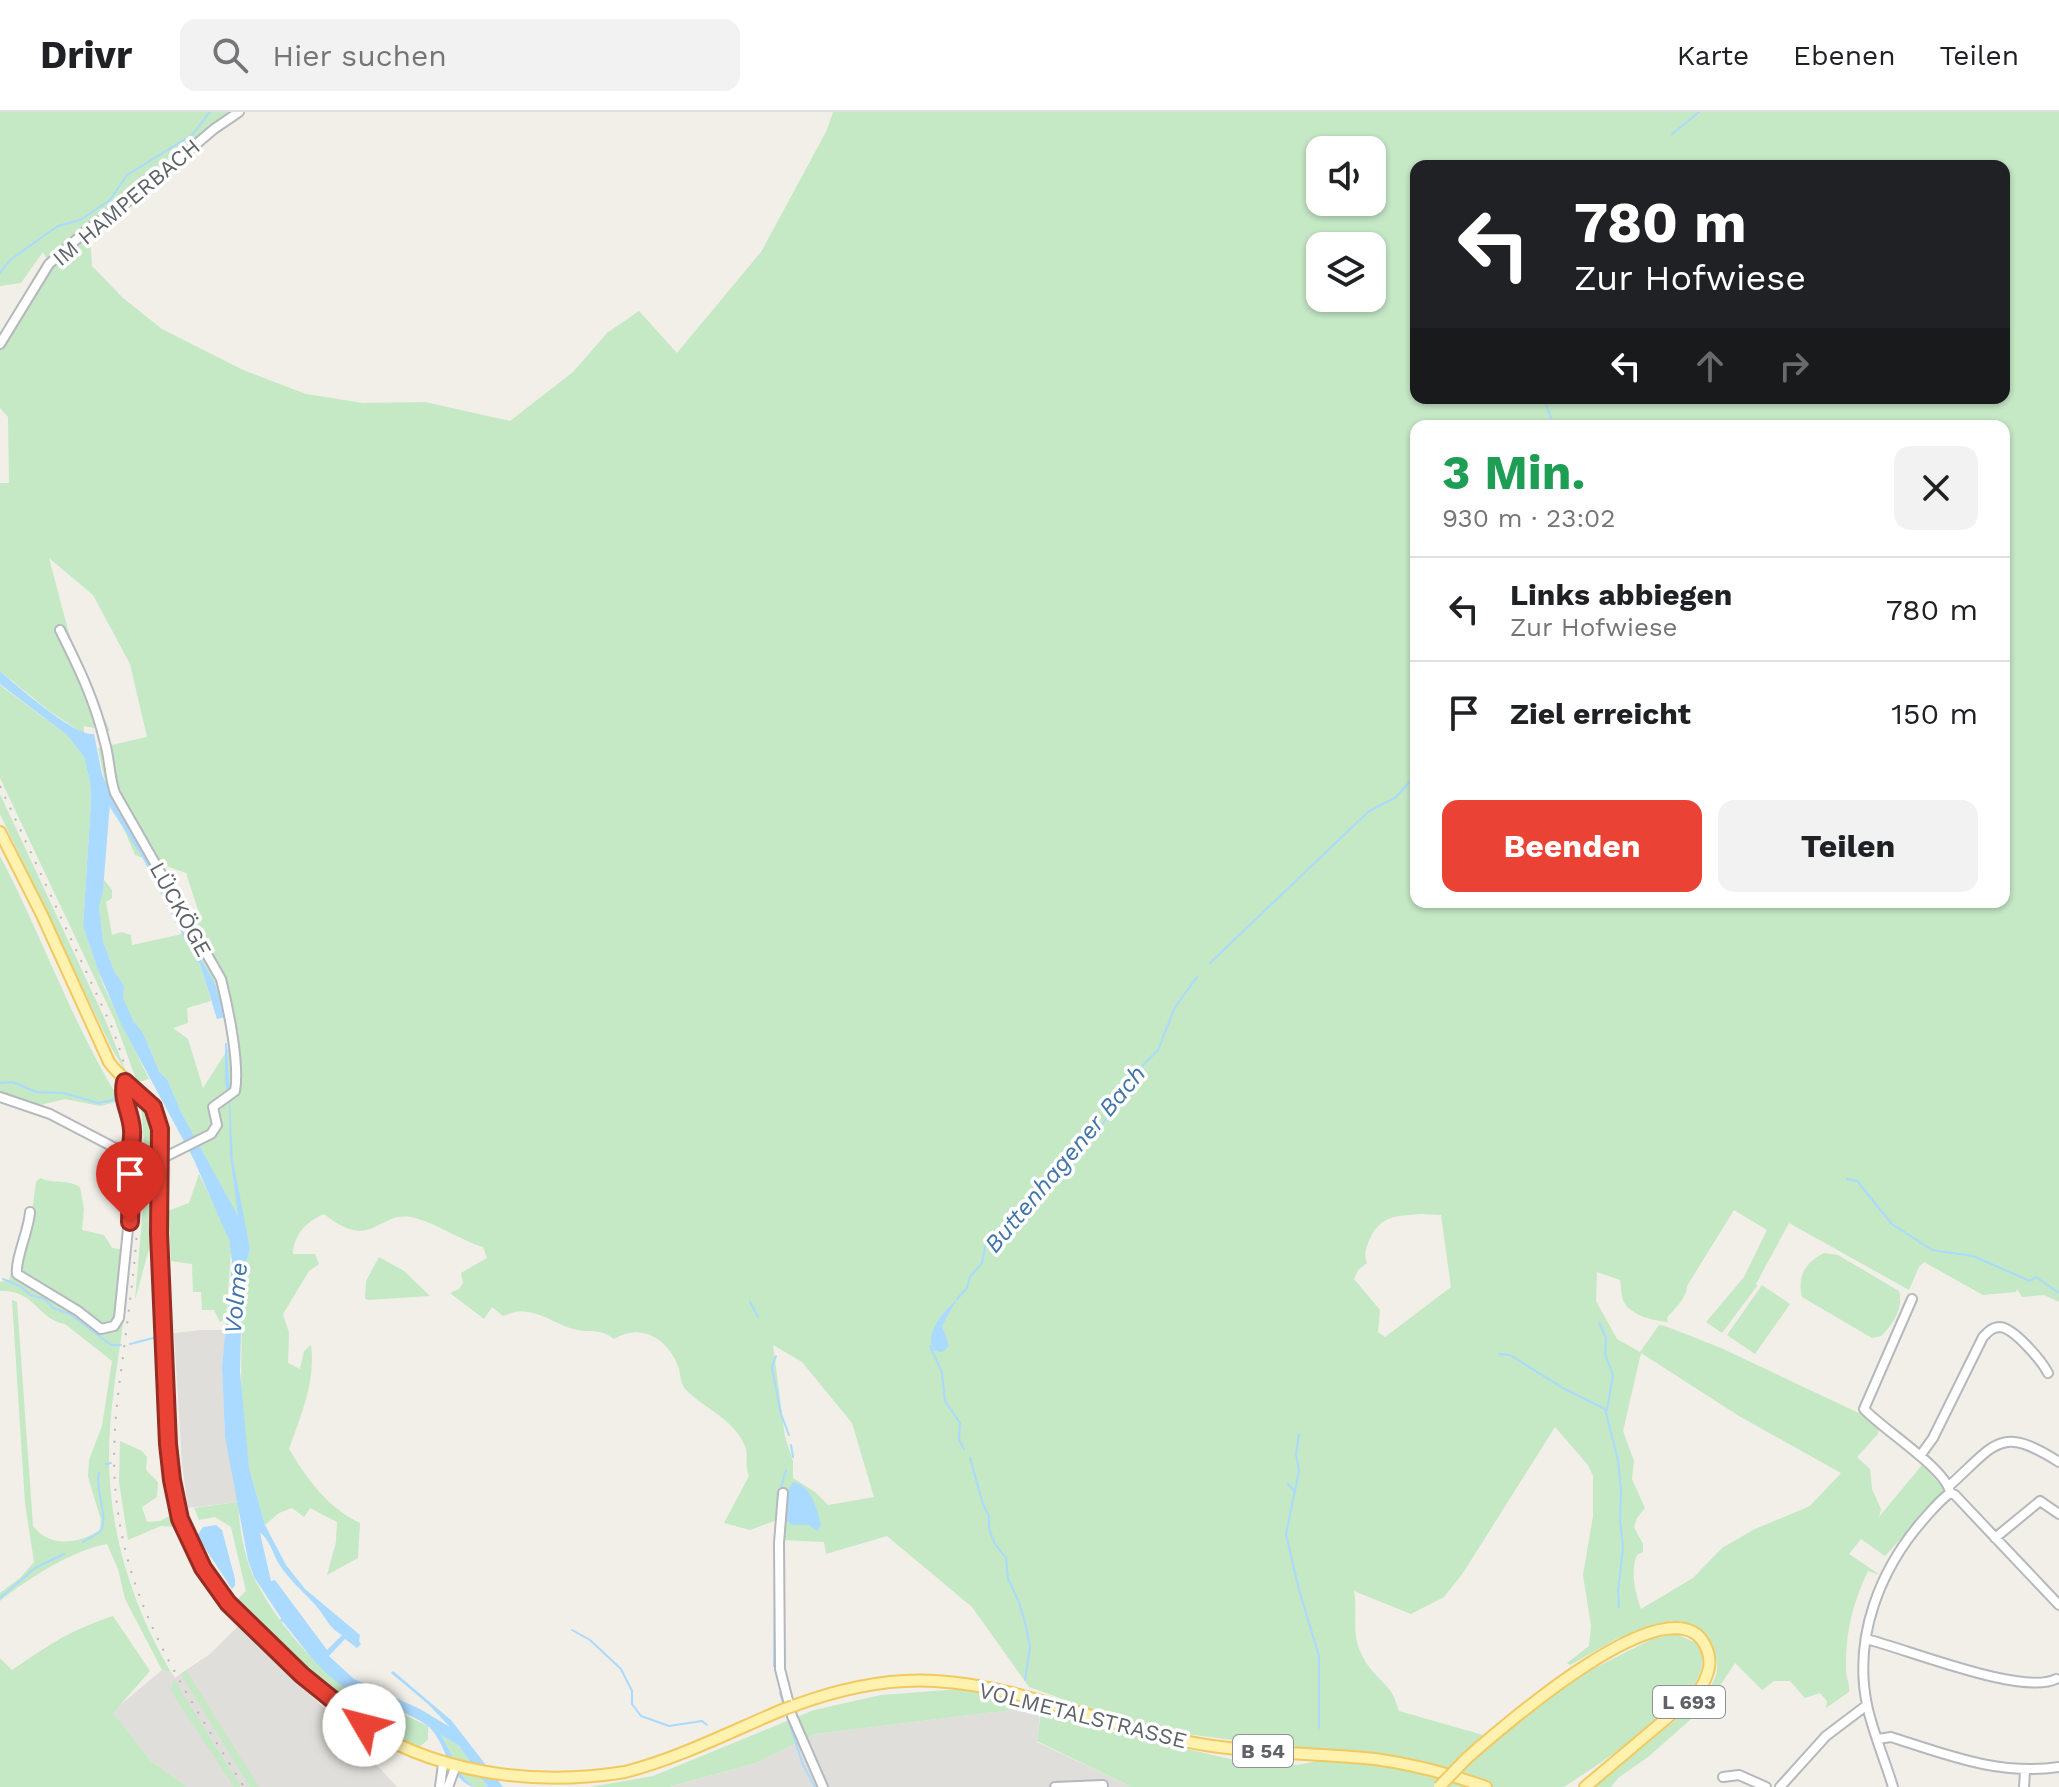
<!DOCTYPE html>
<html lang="de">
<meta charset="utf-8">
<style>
:root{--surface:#fff;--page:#f2f2f2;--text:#202124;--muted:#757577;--line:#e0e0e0;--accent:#ea4335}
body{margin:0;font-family:"Work Sans",sans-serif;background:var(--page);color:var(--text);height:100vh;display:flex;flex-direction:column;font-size:30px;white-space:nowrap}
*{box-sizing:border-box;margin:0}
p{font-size:26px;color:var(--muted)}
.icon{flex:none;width:44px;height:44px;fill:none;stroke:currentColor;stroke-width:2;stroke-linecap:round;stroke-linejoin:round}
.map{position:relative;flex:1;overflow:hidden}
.details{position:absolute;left:1410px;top:308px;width:600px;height:488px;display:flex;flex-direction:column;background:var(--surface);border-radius:16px;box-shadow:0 2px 6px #0004}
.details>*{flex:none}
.top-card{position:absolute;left:1410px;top:48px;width:600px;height:244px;border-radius:16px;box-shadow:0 2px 6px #0004;background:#202124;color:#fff;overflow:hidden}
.buttons{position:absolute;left:1306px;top:24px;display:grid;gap:16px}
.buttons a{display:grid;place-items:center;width:80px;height:80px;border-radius:16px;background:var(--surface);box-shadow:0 2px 6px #0004;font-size:40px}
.pin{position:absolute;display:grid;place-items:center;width:68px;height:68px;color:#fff;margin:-82px -34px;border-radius:50% 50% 50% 0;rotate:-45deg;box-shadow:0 0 8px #0007}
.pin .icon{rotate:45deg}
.me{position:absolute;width:88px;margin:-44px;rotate:307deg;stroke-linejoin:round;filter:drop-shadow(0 0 6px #0008)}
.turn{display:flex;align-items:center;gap:28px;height:168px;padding:0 32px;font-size:36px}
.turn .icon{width:104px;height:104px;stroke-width:2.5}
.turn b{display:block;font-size:56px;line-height:68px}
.lanes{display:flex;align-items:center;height:76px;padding:0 32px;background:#0003;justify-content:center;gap:40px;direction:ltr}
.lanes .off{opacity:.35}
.round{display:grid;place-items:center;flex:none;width:84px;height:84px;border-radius:16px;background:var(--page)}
.head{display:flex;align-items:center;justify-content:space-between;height:136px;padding:0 32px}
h1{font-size:48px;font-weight:700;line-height:60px;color:#1e9e55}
.cta{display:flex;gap:16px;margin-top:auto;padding:16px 32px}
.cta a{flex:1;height:92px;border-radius:16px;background:var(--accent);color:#fff;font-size:32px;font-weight:700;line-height:92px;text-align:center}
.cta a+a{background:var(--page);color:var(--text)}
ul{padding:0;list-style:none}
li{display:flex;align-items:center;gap:24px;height:104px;padding:0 32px;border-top:2px solid var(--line)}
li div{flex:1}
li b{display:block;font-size:30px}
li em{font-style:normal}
header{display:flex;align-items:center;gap:48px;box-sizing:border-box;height:112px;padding:0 40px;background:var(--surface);border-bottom:2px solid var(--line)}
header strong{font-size:38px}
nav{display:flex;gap:44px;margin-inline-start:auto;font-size:28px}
.search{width:560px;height:72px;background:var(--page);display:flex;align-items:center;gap:20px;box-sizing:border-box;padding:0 28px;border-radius:16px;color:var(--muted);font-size:30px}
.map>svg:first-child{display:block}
</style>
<header>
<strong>Drivr</strong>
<div class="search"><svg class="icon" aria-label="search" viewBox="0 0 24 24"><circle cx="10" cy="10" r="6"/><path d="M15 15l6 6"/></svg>Hier suchen</div>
<nav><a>Karte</a><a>Ebenen</a><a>Teilen</a></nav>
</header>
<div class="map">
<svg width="2059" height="1675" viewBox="0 0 2059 1675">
<rect width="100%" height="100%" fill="#f1efe8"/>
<path fill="#e0deda" d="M 201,1218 L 226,1218 L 222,1254 L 225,1324 L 238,1390 L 188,1396 L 182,1352 L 174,1221 Z
M 238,1514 L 331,1603 L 397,1675 L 188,1675 L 151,1649 L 112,1600 L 162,1558 L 171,1560 L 175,1566 L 186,1558 L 210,1542 Z
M 1028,1596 L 1040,1600 L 1037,1630 L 1132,1675 L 670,1675 L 756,1651 L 815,1622 Z"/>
<path fill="#c5e8c5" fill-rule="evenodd" d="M 0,0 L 243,0 L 90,122 L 92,154 L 123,186 L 162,217 L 243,258 L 306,282 L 363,291 L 425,290 L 510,309 L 573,260 L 607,221 L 639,199 L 677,241 L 761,140 L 827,18 L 833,0 L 2059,0 L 2059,1190 L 2044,1183 L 2022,1185 L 2017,1177 L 2016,1180 L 1983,1183 L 1924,1150 L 1919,1155 L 1909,1178 L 1789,1111 L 1756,1172 L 1757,1174 L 1722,1221 L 1706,1210 L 1744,1165 L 1767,1118 L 1734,1098 L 1687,1174 C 1687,1186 1674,1197 1667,1206 L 1668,1210 C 1652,1209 1628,1202 1623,1188 C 1621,1182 1621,1174 1620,1168 L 1597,1160 L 1596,1189 L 1617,1227 L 1640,1240 L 1659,1213 L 1665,1214 L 1721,1236 L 1865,1304 L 1879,1317 L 1878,1322 L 1857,1345 L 1870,1357 L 1872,1377 L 1881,1397 L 1879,1405 L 1922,1353 L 1945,1378 L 1885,1444 L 1861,1427 L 1849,1442 L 1880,1463 L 1868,1459 C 1853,1490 1845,1522 1846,1557 C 1846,1567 1850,1571 1849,1580 L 1826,1596 L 1827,1589 L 1820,1581 L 1805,1586 L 1790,1569 L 1774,1569 L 1762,1578 L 1735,1551 L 1707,1593 L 1648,1645 L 1618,1666 L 1611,1675 L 1594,1675 L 1704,1585 C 1708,1578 1714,1570 1716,1563 C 1722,1538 1703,1509 1677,1509 C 1657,1509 1640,1520 1623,1527 L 1618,1526 L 1570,1553 L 1567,1551 L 1589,1534 L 1591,1514 L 1583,1463 L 1593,1404 L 1593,1364 L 1588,1353 L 1555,1315 L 1463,1461 L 1444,1485 L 1411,1502 L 1354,1479 C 1358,1500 1351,1521 1361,1541 C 1367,1556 1378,1564 1388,1576 C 1394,1582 1396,1591 1399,1599 L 1497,1627 L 1577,1565 L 1652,1527 L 1676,1522 L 1696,1531 L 1702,1542 C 1702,1550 1702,1559 1698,1566 C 1683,1598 1596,1654 1564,1675 L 1132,1675 L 1037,1629 L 1041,1597 L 1106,1618 L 1260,1654 L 1298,1653 L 1337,1645 L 1337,1642 L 1180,1621 L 1110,1604 L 1029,1575 L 972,1495 L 887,1424 L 826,1442 L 824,1430 L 782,1428 L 777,1408 L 750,1418 L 724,1411 L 749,1364 C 744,1354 749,1343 745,1334 C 734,1307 705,1297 686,1278 C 680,1272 681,1262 678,1254 C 668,1227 641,1210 614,1227 C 599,1216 595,1221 578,1218 C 560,1215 545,1202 528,1200 C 519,1198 511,1201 503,1204 L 492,1195 L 484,1207 L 450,1181 L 459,1177 L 463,1171 L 461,1161 L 487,1146 L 483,1135 C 460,1128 438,1112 415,1106 C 378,1096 374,1142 324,1102 C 306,1110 294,1122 293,1142 L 315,1142 L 319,1152 L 309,1159 L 283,1202 L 289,1221 L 288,1251 L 300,1257 L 304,1239 L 311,1233 C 316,1269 301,1303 289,1337 C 307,1367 328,1396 360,1411 L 358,1446 L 327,1463 L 336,1430 L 337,1410 L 310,1396 L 304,1405 L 292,1396 L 279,1401 L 265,1413 L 249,1356 L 241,1290 L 242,1168 L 250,1137 L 242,1103 L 238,1105 L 181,1000 L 167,967 L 160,961 L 143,921 L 138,917 L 126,895 L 123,886 L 123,874 L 114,859 L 103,829 L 99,795 L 104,768 L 112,778 L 112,786 L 106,790 L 112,823 L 122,820 L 131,823 L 132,833 L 187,821 L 201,807 L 186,761 L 135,743 L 106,675 L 98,636 L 147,625 L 130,552 L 93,483 L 49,446 L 72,533 L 110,619 L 84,614 L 84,622 L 48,598 L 0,559 L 0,371 L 9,371 L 8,305 L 0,296 L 0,238 L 35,185 L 50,153 L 43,140 L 21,171 L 0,174 ZM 1320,38 L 1372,38 L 1372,90 L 1320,90 ZM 1416,54 L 2004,54 L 2004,286 L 1416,286 ZM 1320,134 L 1372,134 L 1372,186 L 1320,186 ZM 1416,314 L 2004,314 L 2004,790 L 1416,790 ZM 197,841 L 214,869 L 226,905 L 239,920 L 203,976 L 188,927 L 173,916 L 188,911 L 187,896 L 211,889 ZM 1422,1102 L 1441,1103 L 1451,1175 L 1385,1225 L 1378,1220 L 1380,1198 L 1354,1167 L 1358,1158 L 1367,1151 C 1364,1143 1365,1139 1368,1131 C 1379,1103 1395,1104 1422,1102 ZM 773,1233 L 802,1250 L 852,1311 L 874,1385 L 828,1393 L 815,1380 L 793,1366 L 793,1349 L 785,1325 ZM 1641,1241 L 1739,1304 L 1841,1361 L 1810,1394 L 1755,1417 L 1722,1436 L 1693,1466 L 1641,1497 C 1635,1480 1630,1459 1637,1443 L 1643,1440 L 1643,1432 L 1634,1415 L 1637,1406 L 1645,1396 L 1632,1367 L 1634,1349 L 1623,1319 Z
M 0,573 L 67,623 L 84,645 L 90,670 L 91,690 L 83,814 L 104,875 L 149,967 L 137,970 L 115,909 L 0,666 Z
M 0,682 L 107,912 L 126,960 L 112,937 L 0,702 Z
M 0,744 C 42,824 72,911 120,989 L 100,994 L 65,987 L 36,994 L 0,983 Z
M 141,989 L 153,1011 L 155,1057 L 151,1130 L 135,1188 L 146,1060 Z
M 199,1062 L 227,1120 L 231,1139 L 226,1206 L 220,1210 L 214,1198 L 202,1198 L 201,1180 L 193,1180 L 192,1152 L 171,1149 L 168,1099 L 189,1091 Z
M 40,1066 C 53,1072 67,1067 80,1075 L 84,1097 L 82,1118 L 104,1123 L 112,1136 L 126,1138 L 118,1204 L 123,1212 C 117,1256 109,1301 109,1345 C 109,1421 133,1495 171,1560 L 162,1558 L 125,1487 L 118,1457 L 107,1432 C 73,1438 27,1467 0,1489 L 0,1481 L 20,1466 L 34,1450 L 25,1391 L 12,1188 L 17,1190 L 33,1414 C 50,1436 78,1432 100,1418 L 101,1408 L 88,1365 L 89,1348 L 102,1314 L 112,1249 L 65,1212 C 37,1207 35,1177 0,1179 L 0,1170 L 9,1168 L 12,1156 L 16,1160 L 33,1093 L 36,1070 Z
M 1824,1141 L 1838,1143 L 1899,1179 C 1904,1195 1893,1213 1881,1224 L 1872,1226 L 1802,1185 C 1797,1164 1805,1151 1824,1141 Z
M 379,1145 L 404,1159 L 430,1184 L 368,1188 L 365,1186 L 366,1169 Z
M 1762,1173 L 1790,1192 L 1755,1242 L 1727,1223 Z
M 120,1329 L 142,1339 L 147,1345 L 146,1358 L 158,1370 L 157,1385 L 142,1395 L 147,1410 L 160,1409 L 172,1403 L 174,1415 L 161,1414 L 128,1428 L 119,1370 Z
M 238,1390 C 239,1415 244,1445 255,1468 C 279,1513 318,1561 363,1584 L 354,1596 L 282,1533 L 238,1487 L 246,1479 L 231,1415 L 215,1405 L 199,1408 L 194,1396 Z
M 113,1504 L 150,1559 L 113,1601 L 151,1649 L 188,1675 L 0,1675 L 0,1546 L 12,1558 C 49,1533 68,1519 113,1504 Z
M 186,1558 L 259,1675 L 250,1675 L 181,1562 Z
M 174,1566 L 182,1581 L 241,1675 L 234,1675 L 171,1579 Z
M 961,1577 L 1028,1593 L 1028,1596 L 815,1622 L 756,1651 L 669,1675 L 590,1675 L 653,1664 L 814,1598 L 881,1583 Z
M 370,1587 L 428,1614 L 428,1628 L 418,1636 L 365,1605 Z
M 441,1623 L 459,1634 L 488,1675 L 474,1675 L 465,1667 Z"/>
<path fill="#aadaff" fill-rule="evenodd" d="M 0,559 C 16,573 75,625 94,622 L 102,662 L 113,689 L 110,691 L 103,778 L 99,795 L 103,829 L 114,859 L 124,874 L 123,886 L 134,910 L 143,921 L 160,961 L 167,967 L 181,1000 L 238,1104 L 230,1042 L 229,989 L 225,971 L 225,931 L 227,931 L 233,1049 L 250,1137 L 242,1168 L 240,1260 L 249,1356 L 265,1413 L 286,1453 L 305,1477 L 360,1523 L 359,1529 L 361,1532 L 357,1536 L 345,1527 L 329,1544 L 354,1567 L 420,1597 L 450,1615 L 428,1592 L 391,1561 L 393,1559 L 451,1608 L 503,1675 L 488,1675 L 459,1634 L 441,1623 L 465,1667 L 474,1675 C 449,1668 447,1634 431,1617 C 419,1603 367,1587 348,1577 C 321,1562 302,1533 283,1510 L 280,1509 L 281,1506 L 254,1465 L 248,1448 L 225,1325 L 222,1255 L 232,1149 L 229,1128 L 194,1048 L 122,914 L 98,858 L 83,814 L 91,690 L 90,670 L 84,645 L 67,623 L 0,572 ZM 260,1421 C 269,1426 273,1442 279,1452 C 290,1469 305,1481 317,1495 C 326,1506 330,1517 342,1523 L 327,1538 L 275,1468 L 271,1469 Z
M 196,839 L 214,869 L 226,905 L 217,907 Z
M 957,1187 L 942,1214 L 949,1234 L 942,1240 L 933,1238 C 925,1219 944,1200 957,1187 Z
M 793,1370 C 812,1374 817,1397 821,1413 L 817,1419 L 809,1413 L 792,1413 L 783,1406 L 786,1382 Z
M 216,1413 L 222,1418 L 235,1467 L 235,1474 L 232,1477 L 197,1424 L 203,1415 Z"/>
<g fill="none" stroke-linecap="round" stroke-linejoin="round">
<path stroke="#aadaff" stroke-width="2" d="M 1672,22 L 1699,0
M 0,161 L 10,148 L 45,123 L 58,114 L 80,108 L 110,88 L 127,63 L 192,23 L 210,0
M 1544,286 L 1554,314
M 1210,851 L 1369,699 L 1395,686 L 1416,663
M 0,971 L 13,970 L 36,980 L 64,981 L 98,991 L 118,987
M 1847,1067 L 1857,1069 L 1892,1112 L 1932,1138 L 1973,1144 L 2030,1169 L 2036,1165 L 2059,1181
M 3,1167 L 20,1174 L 31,1183 L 45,1187 L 53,1196 L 70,1202 L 111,1233 L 121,1233
M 957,1187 L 967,1176 L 970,1165 L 982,1151 L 985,1135 L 1004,1115 L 1011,1115 L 1024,1105 L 1047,1074 L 1076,1046 L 1120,989 L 1134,972 L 1144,952 L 1158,938 L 1175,895 L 1197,865
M 750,1190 L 758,1205
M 1599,1211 L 1606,1225 L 1605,1242 L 1613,1263 L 1607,1298
M 130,1232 L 157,1225
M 930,1234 L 942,1261 L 945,1289 L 960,1311 L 959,1328 L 964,1337
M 1499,1242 L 1510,1243 L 1563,1276 L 1605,1297 L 1618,1348 L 1621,1378 L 1620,1407 L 1623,1436 L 1618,1479 L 1619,1495
M 776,1244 L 772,1256 L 781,1302 L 789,1323
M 1299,1322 L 1296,1342 L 1299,1359 L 1286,1422 L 1299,1478 L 1319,1544 L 1319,1616
M 791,1333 L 793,1345
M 970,1346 L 983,1392 L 989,1404 L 989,1417 L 995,1432 L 1006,1446 L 1008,1467 L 1019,1490 L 1026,1514 L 1030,1535 L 1025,1568
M 106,1352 L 111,1351
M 1288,1372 L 1295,1380
M 780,1380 L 786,1358
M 777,1402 L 778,1394
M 83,1430 C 88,1427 97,1423 100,1419 C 110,1407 94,1377 99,1361
M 775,1446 L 776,1411
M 0,1486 L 35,1456 L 64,1442
M 572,1518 L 590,1528 L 621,1557 L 632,1579 L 632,1592 L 641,1604 L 669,1614 L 702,1609 L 707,1613
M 774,1554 L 775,1460
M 780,1581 L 783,1591
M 786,1601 L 803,1653 L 815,1675"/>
<path stroke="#aadaff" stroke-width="7" d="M 107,684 L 145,743 L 199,847"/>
<defs>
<path id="minor" d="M 0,232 L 49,152 L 86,119 L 134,85 L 214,17 L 239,0
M 60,518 C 79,556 95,589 105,631 C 110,648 109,664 115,681 L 221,867 C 228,895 240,952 235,979 L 213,995 L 217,1013 L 211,1022 L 161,1047
M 0,985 L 50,1002 L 119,1038 L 129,1037
M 30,1100 C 29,1118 15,1147 17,1162 L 78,1199 L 101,1217 L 114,1214 L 119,1206 L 131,1087 L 132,1045 L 129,1037 L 132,1013 L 123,986 L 125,970
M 1912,1187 L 1864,1297 C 1882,1317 1948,1358 1950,1381 L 1955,1383 L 2059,1493
M 1920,1344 L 1933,1326 L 1983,1225 C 1988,1220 1992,1215 2000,1215 C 2014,1216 2041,1248 2048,1261
M 1949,1374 C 1996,1332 1999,1312 2059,1350
M 783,1381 L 779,1431 L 780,1557 L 792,1604 L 823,1675
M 1995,1426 L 2040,1389 L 2059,1402
M 1866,1527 C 1907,1537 2022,1584 2056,1567
M 1878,1627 L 1891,1625 C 1947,1643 2000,1664 2059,1655
M 1723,1665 L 1739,1663 L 1766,1675
M 440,1675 L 443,1652
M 448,1675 L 455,1656
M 1055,1675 L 1103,1673
M 1780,1675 L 1826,1624 L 1867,1593
M 1893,1675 C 1885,1648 1873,1621 1867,1593 C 1853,1525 1880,1457 1924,1407 C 1932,1398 1940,1388 1950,1381
M 2024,1675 L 2025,1659"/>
<path id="major" d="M 0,720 L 42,803 L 109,950 C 123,970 149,982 157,1005 C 167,1033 158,1090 159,1122 C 161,1203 164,1286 172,1368 C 185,1447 225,1489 281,1543 C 304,1565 328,1588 354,1607 C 430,1661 533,1675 625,1660 C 679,1646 730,1620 782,1598
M 793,1594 C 839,1577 886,1566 935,1569 C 1028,1574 1114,1619 1206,1633 C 1261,1642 1318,1641 1375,1647 C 1412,1652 1450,1662 1486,1675
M 1467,1646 C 1499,1618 1671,1466 1705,1533 C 1714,1550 1708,1564 1699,1579 L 1585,1675"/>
</defs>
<use href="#minor" stroke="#b5b8bc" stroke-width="12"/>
<use href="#major" stroke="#f2c960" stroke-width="14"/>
<use href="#minor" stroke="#fff" stroke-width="8"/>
<use href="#major" stroke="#fff2af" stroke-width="10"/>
<path stroke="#b6b7b8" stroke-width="2" stroke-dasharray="2 10" stroke-linecap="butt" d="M 0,674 L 110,911 C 156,1024 137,1128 123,1245 C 117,1287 112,1329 115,1372 C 123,1491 184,1577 244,1675"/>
<defs>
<path id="major-bridge" d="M 782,1598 L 793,1594
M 1439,1675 L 1467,1646"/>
</defs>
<use href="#major-bridge" stroke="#f2c960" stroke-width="14" stroke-linecap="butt"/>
<use href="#major-bridge" stroke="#fff2af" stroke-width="10"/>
</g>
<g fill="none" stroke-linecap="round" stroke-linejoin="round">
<defs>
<path id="route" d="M 130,1110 L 132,1045 C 129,1036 133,1028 132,1018 C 131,1000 121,988 125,970 L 153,995 L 160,1017 L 159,1121 L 168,1332 L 172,1368 L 180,1407 L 203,1456 L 228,1491 L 302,1563 L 364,1613"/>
</defs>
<use href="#route" stroke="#982c22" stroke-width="20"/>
<use href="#route" stroke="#ea4335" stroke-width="14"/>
</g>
<g text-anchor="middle" stroke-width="7" stroke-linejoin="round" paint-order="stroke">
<g fill="#fff" stroke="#8f9295" stroke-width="2">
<rect x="1653" y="1574" width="72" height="32" rx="6"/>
<rect x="1233" y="1623" width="60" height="32" rx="6"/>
</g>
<g font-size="20" font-weight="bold" fill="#5f6368">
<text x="1689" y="1597">L 693</text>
<text x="1263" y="1646">B 54</text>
</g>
<g font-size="22" fill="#5f6368" stroke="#fff">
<text transform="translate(126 90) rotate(-40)" y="8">IM HAMPERBACH</text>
<text transform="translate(181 797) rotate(61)" y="8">LÜCKÖGE</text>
<text transform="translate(1083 1603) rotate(14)" y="8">VOLMETALSTRASSE</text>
</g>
<g font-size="24" font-style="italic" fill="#4174aa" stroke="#fff">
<text transform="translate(1065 1047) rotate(-50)" y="8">Buttenhagener Bach</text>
<text transform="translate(236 1186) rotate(-85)" y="8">Volme</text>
</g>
</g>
</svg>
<div class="buttons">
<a><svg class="icon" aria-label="sound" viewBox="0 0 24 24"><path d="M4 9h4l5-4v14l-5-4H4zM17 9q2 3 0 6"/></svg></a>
<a><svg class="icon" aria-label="layers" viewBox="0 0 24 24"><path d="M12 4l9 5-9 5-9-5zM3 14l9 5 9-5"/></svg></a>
</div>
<div class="pin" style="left:130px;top:1110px;background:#d93025"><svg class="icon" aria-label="arrive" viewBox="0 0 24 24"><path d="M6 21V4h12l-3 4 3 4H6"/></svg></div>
<svg class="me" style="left:364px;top:1613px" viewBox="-20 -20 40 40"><circle r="19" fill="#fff"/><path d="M0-13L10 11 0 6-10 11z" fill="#ea4335"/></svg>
<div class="top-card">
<div class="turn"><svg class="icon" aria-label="left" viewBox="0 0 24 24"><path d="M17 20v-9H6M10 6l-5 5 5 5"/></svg><div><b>780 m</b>Zur Hofwiese</div></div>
<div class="lanes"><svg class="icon" aria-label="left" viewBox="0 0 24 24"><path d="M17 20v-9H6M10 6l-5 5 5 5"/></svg><svg class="icon off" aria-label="ahead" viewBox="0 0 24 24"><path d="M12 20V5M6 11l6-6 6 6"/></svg><svg class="icon off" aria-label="right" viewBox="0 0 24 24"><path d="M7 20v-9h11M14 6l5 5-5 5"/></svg></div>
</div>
<section class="details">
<div class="head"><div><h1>3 Min.</h1><p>930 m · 23:02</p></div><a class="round"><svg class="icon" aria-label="close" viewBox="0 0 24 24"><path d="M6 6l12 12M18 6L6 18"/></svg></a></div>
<ul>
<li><svg class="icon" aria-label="left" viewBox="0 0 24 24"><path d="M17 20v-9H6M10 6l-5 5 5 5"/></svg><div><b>Links abbiegen</b><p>Zur Hofwiese</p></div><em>780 m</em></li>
<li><svg class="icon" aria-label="arrive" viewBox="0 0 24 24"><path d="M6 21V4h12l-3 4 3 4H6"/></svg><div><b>Ziel erreicht</b></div><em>150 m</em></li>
</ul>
<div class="cta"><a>Beenden</a><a>Teilen</a></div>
</section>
</div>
